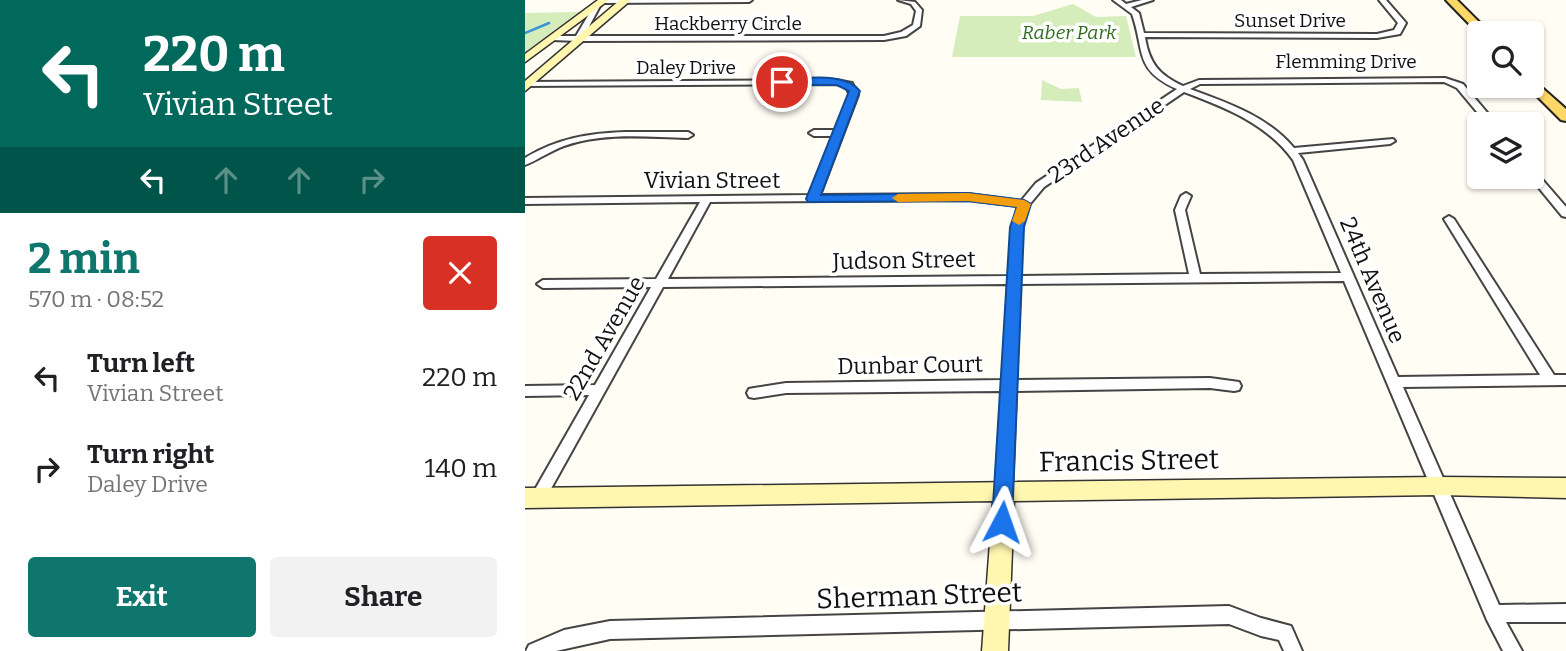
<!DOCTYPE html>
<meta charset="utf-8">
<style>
:root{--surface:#fff;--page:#f2f2f2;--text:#202124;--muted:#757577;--accent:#0f766e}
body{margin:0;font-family:Bitter,serif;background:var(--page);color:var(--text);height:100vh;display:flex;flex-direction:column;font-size:26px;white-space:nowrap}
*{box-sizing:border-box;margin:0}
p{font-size:23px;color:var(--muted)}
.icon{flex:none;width:38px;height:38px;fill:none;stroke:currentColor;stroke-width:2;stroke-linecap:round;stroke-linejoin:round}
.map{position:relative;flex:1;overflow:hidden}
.side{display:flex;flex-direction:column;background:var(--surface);width:525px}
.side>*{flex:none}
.guide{background:#00695c;color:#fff;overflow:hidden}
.controls{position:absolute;left:942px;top:21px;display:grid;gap:14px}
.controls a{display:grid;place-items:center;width:77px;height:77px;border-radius:7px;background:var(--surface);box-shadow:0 2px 5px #0004;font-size:35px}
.pin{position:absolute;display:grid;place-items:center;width:60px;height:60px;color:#fff;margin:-30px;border:4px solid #fff;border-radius:50%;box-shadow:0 2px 7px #0007}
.me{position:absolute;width:77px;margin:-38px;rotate:4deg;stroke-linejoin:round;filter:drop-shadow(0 0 5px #0008)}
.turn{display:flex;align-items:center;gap:24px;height:147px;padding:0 28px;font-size:32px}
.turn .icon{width:91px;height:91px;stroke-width:2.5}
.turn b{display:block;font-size:49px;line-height:60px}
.lanes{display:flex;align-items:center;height:66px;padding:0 28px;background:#0003;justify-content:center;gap:35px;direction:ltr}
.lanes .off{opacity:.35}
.round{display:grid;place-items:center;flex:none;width:74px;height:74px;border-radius:7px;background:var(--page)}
.summary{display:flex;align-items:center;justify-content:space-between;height:119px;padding:0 28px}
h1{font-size:42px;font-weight:700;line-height:52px;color:var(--accent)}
.button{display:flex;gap:14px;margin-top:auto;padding:14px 28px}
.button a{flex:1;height:80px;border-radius:7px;background:var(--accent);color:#fff;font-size:28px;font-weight:700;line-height:80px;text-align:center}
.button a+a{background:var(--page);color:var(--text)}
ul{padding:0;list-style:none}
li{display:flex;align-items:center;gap:21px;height:91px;padding:0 28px}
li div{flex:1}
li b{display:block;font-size:26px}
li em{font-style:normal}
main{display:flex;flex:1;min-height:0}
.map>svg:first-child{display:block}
</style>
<main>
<section class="side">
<div class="guide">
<div class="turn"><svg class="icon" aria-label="left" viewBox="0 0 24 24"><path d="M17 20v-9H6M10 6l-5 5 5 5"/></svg><div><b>220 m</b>Vivian Street</div></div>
<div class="lanes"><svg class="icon" aria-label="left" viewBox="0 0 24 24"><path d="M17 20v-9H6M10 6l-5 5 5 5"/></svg><svg class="icon off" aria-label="ahead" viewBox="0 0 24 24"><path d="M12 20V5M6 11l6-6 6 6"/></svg><svg class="icon off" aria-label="ahead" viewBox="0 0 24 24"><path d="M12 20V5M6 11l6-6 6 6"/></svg><svg class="icon off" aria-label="right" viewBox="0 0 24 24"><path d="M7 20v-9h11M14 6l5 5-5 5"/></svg></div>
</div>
<div class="summary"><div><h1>2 min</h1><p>570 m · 08:52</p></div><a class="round" style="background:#d93025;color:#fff"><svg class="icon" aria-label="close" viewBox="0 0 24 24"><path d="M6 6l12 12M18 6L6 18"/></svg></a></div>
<ul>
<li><svg class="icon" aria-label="left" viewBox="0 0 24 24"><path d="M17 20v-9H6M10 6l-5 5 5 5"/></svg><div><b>Turn left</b><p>Vivian Street</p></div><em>220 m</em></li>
<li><svg class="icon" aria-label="right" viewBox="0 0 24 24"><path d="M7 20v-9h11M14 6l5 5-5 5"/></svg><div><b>Turn right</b><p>Daley Drive</p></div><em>140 m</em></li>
</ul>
<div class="button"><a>Exit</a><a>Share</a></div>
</section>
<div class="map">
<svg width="1041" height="651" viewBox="0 0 1041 651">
<rect width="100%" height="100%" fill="#fffdf4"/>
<path fill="#d5ecbb" d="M 548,4 L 571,17 L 601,16 L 611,57 L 427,57 L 435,16 L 508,16 Z
M 54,12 L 0,52 L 0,13 Z
M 517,80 L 536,89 L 554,88 L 557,102 L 516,100 Z"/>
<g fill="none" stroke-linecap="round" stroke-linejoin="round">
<path stroke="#3a96d3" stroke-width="2.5" d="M 0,33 L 24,23"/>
<defs>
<path id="street" d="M 75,0 L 227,0 L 224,2 L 78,3 Z
M 373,0 L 390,2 L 397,10 L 395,26 L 381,36 L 359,40 L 53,41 L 27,40 L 23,38 L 27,36 L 51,36 L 70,4 L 73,2 L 76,4 L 59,36 L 359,36 L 376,32 L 388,25 L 391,11 L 386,4 Z
M 588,0 L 596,0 L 601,4 L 617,0 L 628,0 L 606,7 L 614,13 L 619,33 L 852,34 L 869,30 L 873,23 L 854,0 L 861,0 L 881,23 L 875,34 L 852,38 L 620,37 C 624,63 634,75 658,86 L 674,80 L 920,78 L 938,84 L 970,122 L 971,124 L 962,124 L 932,88 L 919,82 L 675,84 L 665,89 C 703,103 742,116 769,148 L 868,139 L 870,141 L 865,144 L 773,153 L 778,160 L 873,377 L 1015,375 L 919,219 L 924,216 L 929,219 L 1029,375 L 1041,375 L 1041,385 L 878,387 L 974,605 L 1041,604 L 1041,622 L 981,622 L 997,651 L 978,651 L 962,620 L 819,281 L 495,284 L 491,380 L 685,378 L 714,382 L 716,386 L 714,390 L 709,391 L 685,388 L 491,391 L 487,491 L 484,496 L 479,498 L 474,496 L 471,491 L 477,391 L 261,393 L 229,398 L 224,397 L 222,393 L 224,389 L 229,388 L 261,383 L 478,380 L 483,284 L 138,287 L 18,503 L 13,505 L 8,503 L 5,498 L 8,493 L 64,395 L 0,396 L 0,386 L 70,385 L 126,287 L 18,288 L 12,284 L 18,280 L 131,279 L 175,202 L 0,204 L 0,198 L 284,195 L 308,136 L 289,136 L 284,133 L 289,130 L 311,130 L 325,95 L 321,87 L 311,84 L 0,86 L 0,82 L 311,80 L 327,83 L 333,95 L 295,195 L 443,194 L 496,201 L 511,183 L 652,89 C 609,70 620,51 607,14 ZM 659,92 C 701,108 741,123 768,160 L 816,273 L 675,274 L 660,210 L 666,196 L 661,193 L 656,196 L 650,210 L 664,274 L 495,276 L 497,227 L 504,205 L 519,187 ZM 443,200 L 493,206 L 487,227 L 484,276 L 143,279 L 185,202 Z
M 100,132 L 163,132 L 168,135 L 163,138 C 123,137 78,132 39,146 C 25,151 13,160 0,165 L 0,158 C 31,139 64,133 100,132 Z
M 1006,169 L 1009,170 L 1041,207 L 1041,217 L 1037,216 L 1005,177 Z
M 704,606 L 736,618 L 766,626 L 777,651 L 759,651 L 754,640 L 736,636 L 704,624 L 85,639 L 31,651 L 1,651 L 4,645 L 39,630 L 85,621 Z"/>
<path id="secondary" d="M 73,0 L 84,0 L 0,62 L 0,54 Z
M 95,0 L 106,0 L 0,91 L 0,81 Z
M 914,477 L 1041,478 L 1041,498 L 914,495 L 489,501 L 483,651 L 457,651 L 468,501 L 0,508 L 0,488 Z"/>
<path id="primary" d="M 921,0 L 932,0 L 965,33 L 954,34 Z
M 1006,78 L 1041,109 L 1041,121 L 1036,120 L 1002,86 L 1006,86 Z"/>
</defs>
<use href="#street" stroke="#444" stroke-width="4"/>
<use href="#secondary" stroke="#333" stroke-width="3"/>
<use href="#primary" stroke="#222" stroke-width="4"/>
<use href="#street" fill="#fff" fill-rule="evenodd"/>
<use href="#secondary" fill="#fff6af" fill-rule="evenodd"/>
<use href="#primary" fill="#fdd866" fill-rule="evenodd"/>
</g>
<path fill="#1a73e8" stroke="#114b97" stroke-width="2" d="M 257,79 C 280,79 319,71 335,91 L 296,195 L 443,193 L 499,200 L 506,204 L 499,227 L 487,522 L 484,529 L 477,531 L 470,529 L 467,522 L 485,227 L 492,207 L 443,201 L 283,202 L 281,199 L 324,91 L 312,85 L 253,85 L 252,82 Z"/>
<path fill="#f59e0b" d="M 443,193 L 499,200 L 506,204 L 500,221 L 494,225 L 487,221 L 492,207 L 443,201 L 373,202 L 367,198 L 373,194 Z"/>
<g text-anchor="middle" stroke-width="7" stroke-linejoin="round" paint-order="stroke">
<g font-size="19" fill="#111" stroke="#fff">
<text x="765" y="27">Sunset Drive</text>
<text x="203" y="30">Hackberry Circle</text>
<text x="821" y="68">Flemming Drive</text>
<text x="161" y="74">Daley Drive</text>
</g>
<g font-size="19" font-style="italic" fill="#2d6d1d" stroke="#fff">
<text x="544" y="39">Raber Park</text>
</g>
<g font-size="23" fill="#111" stroke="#fff">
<text transform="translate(581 140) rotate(-34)" y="8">23rd Avenue</text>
<text x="187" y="188">Vivian Street</text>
<text transform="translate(379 260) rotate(-1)" y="8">Judson Street</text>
<text transform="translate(848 280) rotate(67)" y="8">24th Avenue</text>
<text transform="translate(79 338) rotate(-60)" y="8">22nd Avenue</text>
<text transform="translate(385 365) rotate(-1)" y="8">Dunbar Court</text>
</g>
<g font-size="28" fill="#111" stroke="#fff">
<text transform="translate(604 460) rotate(-1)" y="10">Francis Street</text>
<text transform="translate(394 595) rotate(-2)" y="10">Sherman Street</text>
</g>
</g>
</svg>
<div class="controls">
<a><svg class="icon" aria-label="search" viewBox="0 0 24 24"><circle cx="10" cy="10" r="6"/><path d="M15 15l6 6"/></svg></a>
<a><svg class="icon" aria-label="layers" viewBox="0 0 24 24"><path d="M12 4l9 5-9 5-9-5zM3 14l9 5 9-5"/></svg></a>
</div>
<div class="pin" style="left:257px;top:82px;background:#d93025"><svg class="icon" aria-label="arrive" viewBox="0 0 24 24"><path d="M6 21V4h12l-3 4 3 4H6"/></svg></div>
<svg class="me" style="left:477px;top:522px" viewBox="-20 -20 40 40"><path d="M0-17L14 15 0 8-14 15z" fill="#1a73e8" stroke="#fff" stroke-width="4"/></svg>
</div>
</main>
